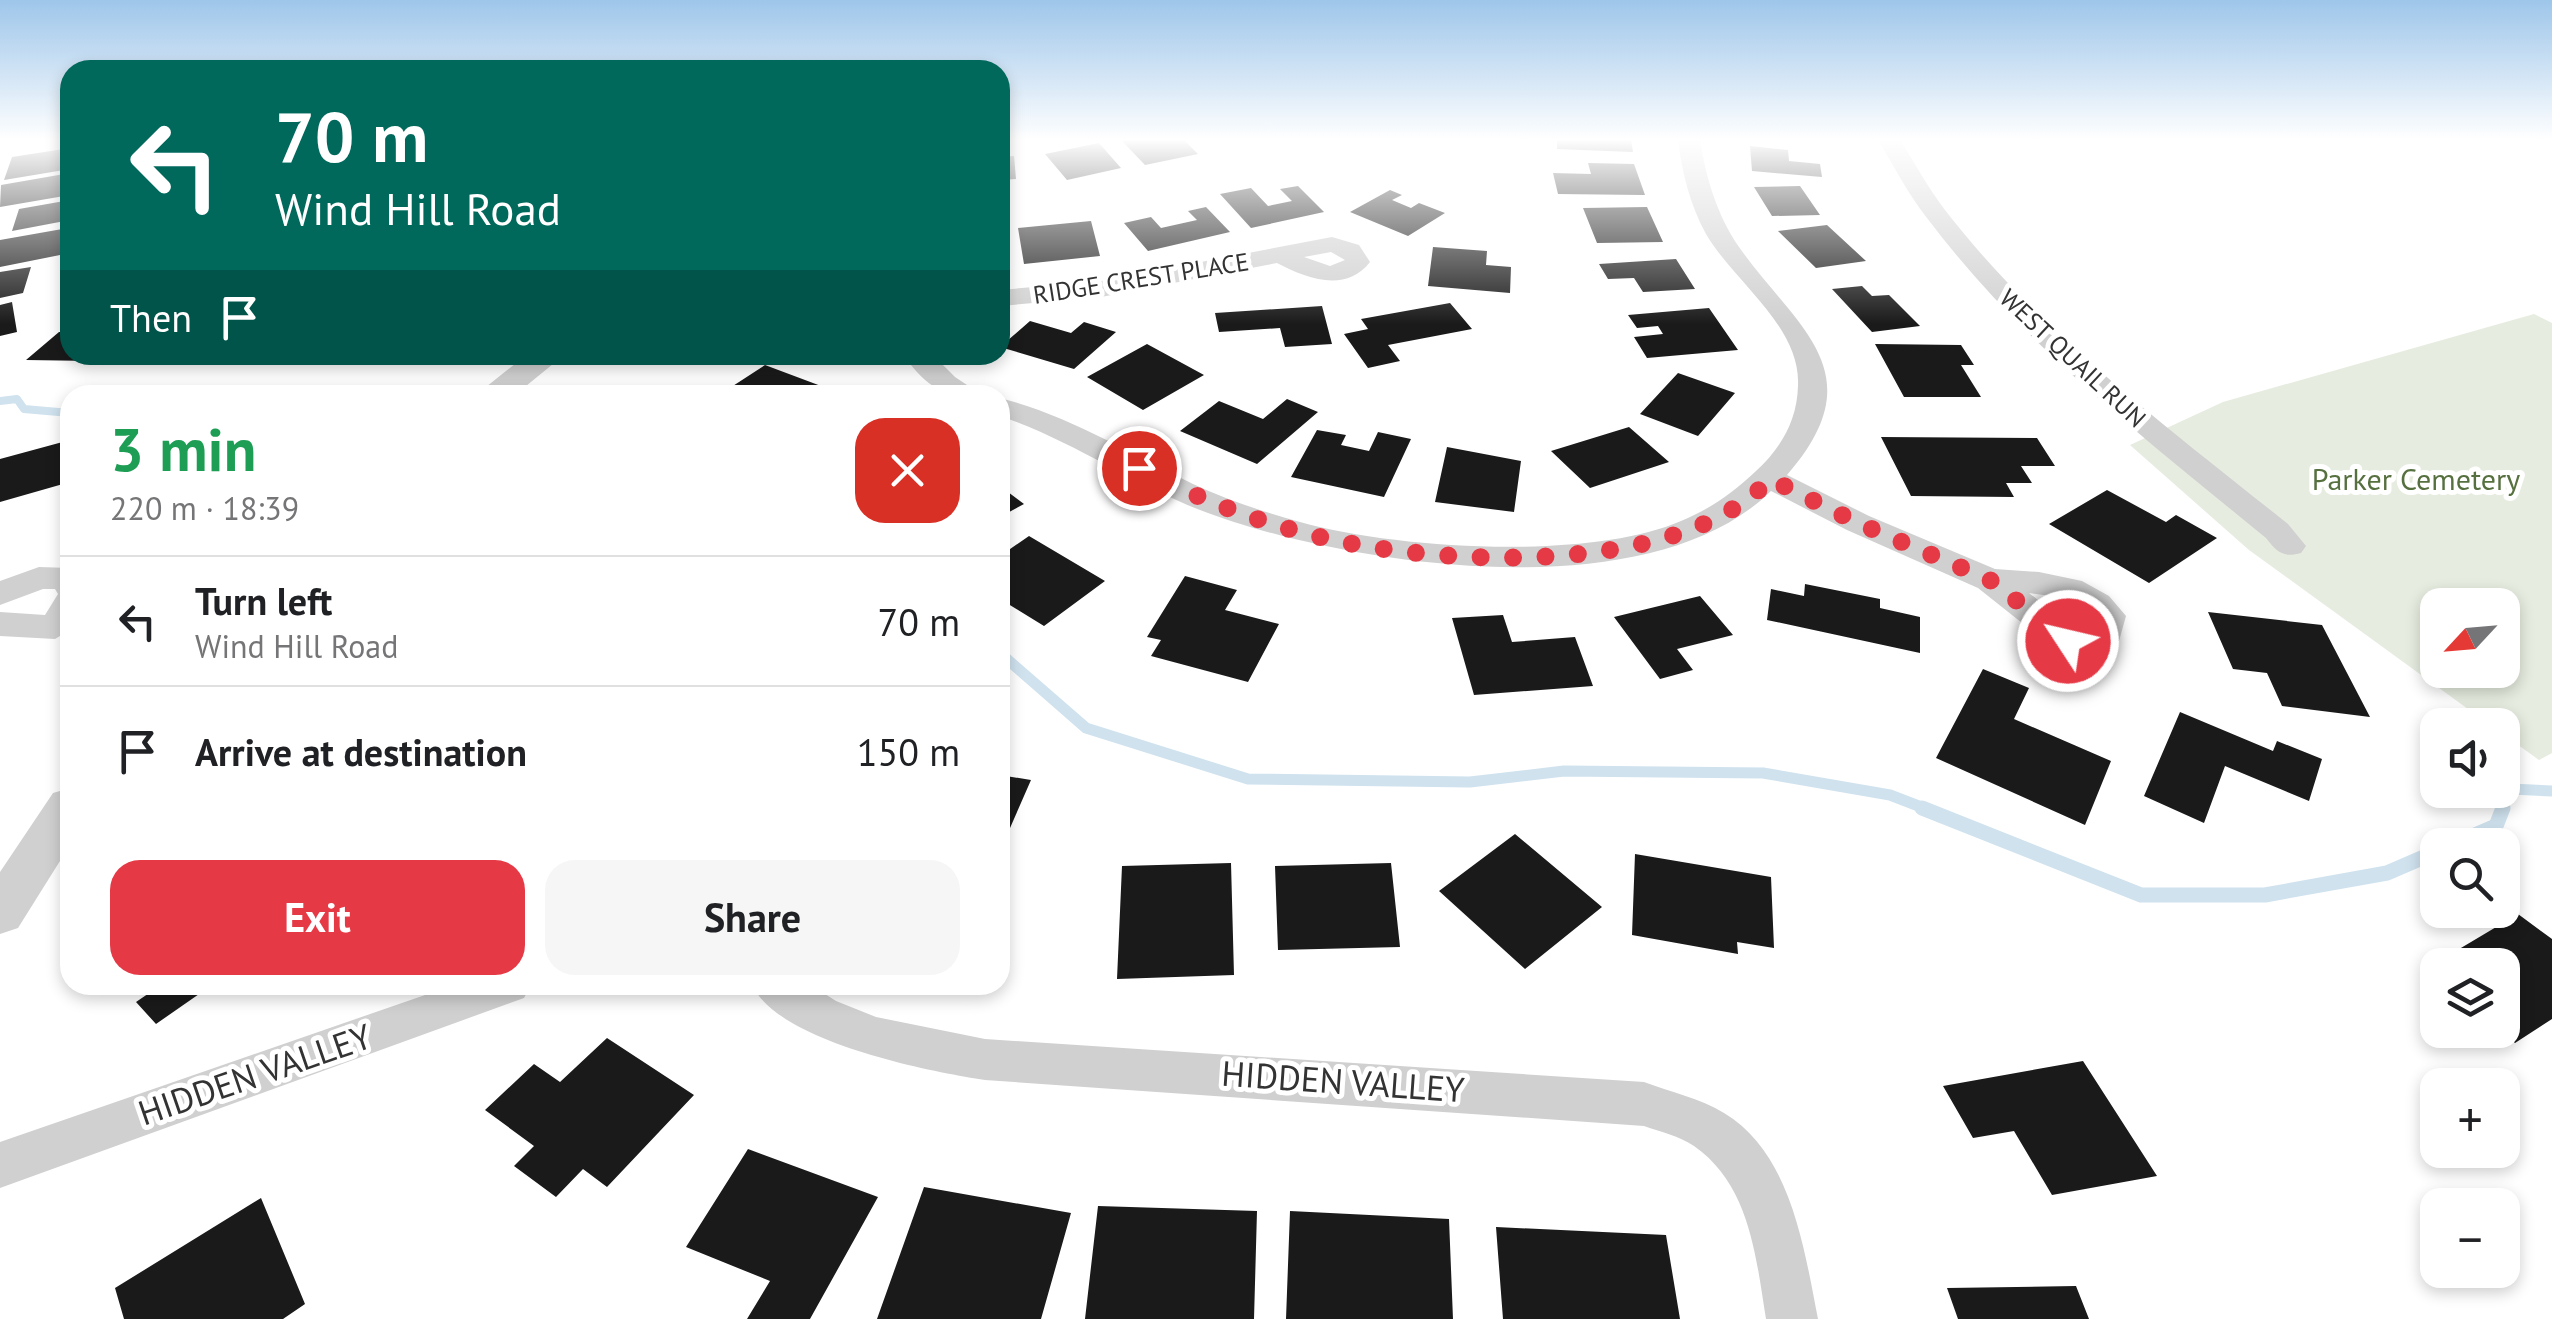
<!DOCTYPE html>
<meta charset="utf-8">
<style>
:root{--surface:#fff;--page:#f6f6f6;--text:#202124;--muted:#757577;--line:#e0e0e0;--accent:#e63946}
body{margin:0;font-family:"PT Sans",sans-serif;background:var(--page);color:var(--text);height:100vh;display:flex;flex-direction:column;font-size:38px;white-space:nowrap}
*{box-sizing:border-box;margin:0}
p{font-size:32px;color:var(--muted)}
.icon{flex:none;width:55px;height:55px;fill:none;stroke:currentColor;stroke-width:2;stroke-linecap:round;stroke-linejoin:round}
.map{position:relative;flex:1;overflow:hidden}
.side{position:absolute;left:60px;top:385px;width:950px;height:610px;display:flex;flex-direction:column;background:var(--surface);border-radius:30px;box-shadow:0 5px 15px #0003}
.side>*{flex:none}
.hud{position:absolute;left:60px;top:60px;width:950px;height:305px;border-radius:30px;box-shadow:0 5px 15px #0003;background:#00695c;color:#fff;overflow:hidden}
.needle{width:65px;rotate:244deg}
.controls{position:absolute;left:2420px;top:588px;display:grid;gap:20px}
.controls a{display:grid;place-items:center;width:100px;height:100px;border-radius:20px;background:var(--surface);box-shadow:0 5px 15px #0003;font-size:50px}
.pin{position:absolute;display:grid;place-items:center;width:85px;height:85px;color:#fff;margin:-42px;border:5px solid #fff;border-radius:50%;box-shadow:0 2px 10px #0007}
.me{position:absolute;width:110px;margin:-55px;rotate:305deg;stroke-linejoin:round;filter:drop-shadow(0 0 8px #0008)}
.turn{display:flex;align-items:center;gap:35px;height:210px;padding:0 50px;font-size:45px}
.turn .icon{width:130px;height:130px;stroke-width:2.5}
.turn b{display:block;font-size:70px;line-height:85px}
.then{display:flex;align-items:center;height:95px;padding:0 50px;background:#0003;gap:20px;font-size:38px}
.round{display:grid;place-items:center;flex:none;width:105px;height:105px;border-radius:30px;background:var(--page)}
.headline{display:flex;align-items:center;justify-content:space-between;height:170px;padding:0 50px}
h1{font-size:60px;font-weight:700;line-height:75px;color:#1e9e55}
.primary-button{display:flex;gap:20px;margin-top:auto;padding:20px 50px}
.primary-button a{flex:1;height:115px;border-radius:30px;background:var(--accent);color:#fff;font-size:40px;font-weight:700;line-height:115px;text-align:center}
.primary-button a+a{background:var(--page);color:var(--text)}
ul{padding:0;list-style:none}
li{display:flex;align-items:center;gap:30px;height:130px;padding:0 50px;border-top:2px solid var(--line)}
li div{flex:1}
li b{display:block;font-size:38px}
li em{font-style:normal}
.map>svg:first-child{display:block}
</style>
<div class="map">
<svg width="2552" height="1319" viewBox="0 0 2552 1319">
<rect width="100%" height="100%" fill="#fff"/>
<path fill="#e6ecdf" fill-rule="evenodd" d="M 2534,314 L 2552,323 L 2552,753 L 2539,760 L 2503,734 L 2502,725 L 2490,725 L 2249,550 L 2130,445 L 2223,402 ZM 2438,605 L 2502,605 L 2502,670 L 2438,670 Z"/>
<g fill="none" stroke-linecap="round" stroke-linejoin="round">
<path stroke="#cfe2ee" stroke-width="8" d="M 0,401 L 17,399 L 24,409 L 70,413"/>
<path stroke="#cfe2ee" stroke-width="11" d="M 1000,653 L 1086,728 L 1248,779 L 1470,782 L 1564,771 L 1763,773 L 1890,795 L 1929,810
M 2502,810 L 2511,789 L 2552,791"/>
<path stroke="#cfe2ee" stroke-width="15" d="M 1922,808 L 2141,895 L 2265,895 L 2387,873 L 2438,851
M 2452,845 L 2496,826 L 2503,808"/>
</g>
<path fill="#1a1a1a" d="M 1126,140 L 1184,140 L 1198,154 L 1145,165 L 1122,141 Z
M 1557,140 L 1631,140 L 1633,152 L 1557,149 Z
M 1099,143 L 1121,168 L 1067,180 L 1045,154 Z
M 1750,146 L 1788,150 L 1789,161 L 1820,164 L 1822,177 L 1752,171 Z
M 70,148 L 70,169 L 4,180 L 12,157 Z
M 1014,156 L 1016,179 L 1000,180 L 1000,157 Z
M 1588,163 L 1634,164 L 1645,195 L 1558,194 L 1553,173 L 1591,174 Z
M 70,173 L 70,195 L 0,207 L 1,185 Z
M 1298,186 L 1324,212 L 1251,228 L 1220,194 L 1251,188 L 1268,206 L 1292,201 L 1280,189 Z
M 1800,186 L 1820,215 L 1772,216 L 1754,187 Z
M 1390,190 L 1402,195 L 1392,200 L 1411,208 L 1419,203 L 1445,213 L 1408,236 L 1350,212 Z
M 70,200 L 70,220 L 12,231 L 19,209 Z
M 1206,207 L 1230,232 L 1148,251 L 1124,223 L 1151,217 L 1161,228 L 1197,220 L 1188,211 Z
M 1647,207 L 1663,242 L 1597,243 L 1583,208 Z
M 1091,221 L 1100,256 L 1024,264 L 1018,228 Z
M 1827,225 L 1866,261 L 1816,268 L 1778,231 Z
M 68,228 L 60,255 L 0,267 L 0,240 Z
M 1433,247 L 1487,251 L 1486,265 L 1511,267 L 1510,293 L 1428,286 Z
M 1676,259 L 1695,289 L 1643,292 L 1634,278 L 1608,279 L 1599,264 Z
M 31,267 L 23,293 L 0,298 L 0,272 Z
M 1862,286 L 1872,296 L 1889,295 L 1920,326 L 1872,332 L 1832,289 Z
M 12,302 L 17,332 L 0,336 L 0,305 Z
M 1450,303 L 1472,329 L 1388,345 L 1400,361 L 1368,368 L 1344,334 L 1368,329 L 1361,319 Z
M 1322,306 L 1332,344 L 1285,347 L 1280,328 L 1219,332 L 1215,313 Z
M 1709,308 L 1738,350 L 1647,358 L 1634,337 L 1663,334 L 1658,326 L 1637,328 L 1628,315 Z
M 1030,321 L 1071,333 L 1084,322 L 1116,332 L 1074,369 L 1000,347 Z
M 59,332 L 70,332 L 70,355 L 101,355 L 94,361 L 26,360 Z
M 1147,344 L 1204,375 L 1143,410 L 1087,377 Z
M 1875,344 L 1961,345 L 1974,365 L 1961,365 L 1981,397 L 1904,397 Z
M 765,365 L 837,392 L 719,395 Z
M 1678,373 L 1735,393 L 1698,436 L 1640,414 Z
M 1287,399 L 1318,412 L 1257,464 L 1180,431 L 1219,401 L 1263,419 Z
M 1629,427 L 1669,462 L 1590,488 L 1551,451 Z
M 1317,430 L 1346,435 L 1341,445 L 1369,451 L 1378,432 L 1411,439 L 1384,497 L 1291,477 Z
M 1881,437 L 2037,438 L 2055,466 L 2021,466 L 2032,483 L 2006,483 L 2014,497 L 1911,496 Z
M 70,440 L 70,482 L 0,502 L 0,459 Z
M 1447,447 L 1521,461 L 1514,512 L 1435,502 Z
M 1000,486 L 1024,504 L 1000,517 Z
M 2107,490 L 2166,522 L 2176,515 L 2217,538 L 2149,583 L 2049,524 Z
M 1029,536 L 1105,581 L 1044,626 L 1000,599 L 1000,556 Z
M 1185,576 L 1237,590 L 1225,610 L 1279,624 L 1248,682 L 1151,656 L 1161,640 L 1147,637 Z
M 1805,584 L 1880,599 L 1880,608 L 1920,617 L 1920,653 L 1767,620 L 1771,589 L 1804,596 Z
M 1700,596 L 1733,635 L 1677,649 L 1693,670 L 1660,679 L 1614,617 Z
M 2208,612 L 2322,625 L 2370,717 L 2282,706 L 2267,673 L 2233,669 Z
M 1503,615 L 1512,642 L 1575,637 L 1593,686 L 1474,695 L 1452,618 Z
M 1983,669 L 2029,688 L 2014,719 L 2111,761 L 2085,825 L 1936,758 Z
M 2180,712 L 2273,751 L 2277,741 L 2322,759 L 2309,801 L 2225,766 L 2204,823 L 2144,796 Z
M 1000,775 L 1031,780 L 1000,851 Z
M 1515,834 L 1602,907 L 1525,969 L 1439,891 Z
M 1635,854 L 1771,877 L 1774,948 L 1737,942 L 1738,954 L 1632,935 Z
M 1231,863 L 1234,975 L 1117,979 L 1122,866 Z
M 1391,863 L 1400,947 L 1278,950 L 1275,866 Z
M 2518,914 L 2552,939 L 2552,1019 L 2515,1043 L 2499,1030 L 2502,1030 L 2502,965 L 2438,965 L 2438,980 L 2424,970 Z
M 161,985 L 212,985 L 156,1024 L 136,1002 Z
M 607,1038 L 694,1095 L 607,1187 L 583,1169 L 556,1197 L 514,1166 L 534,1146 L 485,1110 L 534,1064 L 560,1082 Z
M 2083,1061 L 2157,1176 L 2052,1195 L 2014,1131 L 1973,1138 L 1943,1086 Z
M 748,1149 L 878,1197 L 810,1319 L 747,1319 L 770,1281 L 686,1247 Z
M 924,1187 L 1071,1213 L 1041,1319 L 877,1319 Z
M 261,1198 L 305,1304 L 283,1319 L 124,1319 L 115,1288 Z
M 1098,1206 L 1257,1211 L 1254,1319 L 1085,1319 Z
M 1290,1211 L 1449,1219 L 1453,1319 L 1286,1319 Z
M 1496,1227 L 1666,1235 L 1680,1319 L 1503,1319 Z
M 2076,1286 L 2089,1319 L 1958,1319 L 1947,1288 Z"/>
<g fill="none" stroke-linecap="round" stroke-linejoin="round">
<path fill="#d0d0d0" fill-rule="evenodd" d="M 1678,140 L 1700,140 C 1706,178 1717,215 1739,247 C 1796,328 1877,372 1787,475 L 1869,516 L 1995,569 L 2039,572 L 2082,581 L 2109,596 L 2126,616 L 2119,641 L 2081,654 L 2056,650 L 1978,588 L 1847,530 L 1771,491 C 1648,612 1346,566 1200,510 C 1131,483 1071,440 1000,416 L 1000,398 C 1070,416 1129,453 1193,484 C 1227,500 1264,512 1300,522 C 1396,549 1589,561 1681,521 C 1710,509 1733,493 1756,471 C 1781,448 1797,421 1798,386 C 1801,326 1734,282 1706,234 C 1690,205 1682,172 1678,140 ZM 2029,593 L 2059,597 L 2092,619 L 2091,626 L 2076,630 Z
M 1878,140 L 1900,140 C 1915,163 1928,188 1945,210 C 2041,334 2167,427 2288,524 L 2306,546 L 2301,553 C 2283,558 2277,552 2266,538 C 2145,439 2022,344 1927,218 C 1908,194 1894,166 1878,140 Z
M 1332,237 L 1359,245 L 1370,262 C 1346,293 1307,279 1277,263 L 1101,297 L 1000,306 L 1000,290 L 1101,281 ZM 1331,252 L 1345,260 L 1330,266 L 1304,257 Z
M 903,355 L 933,355 L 955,377 L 982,395 C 940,395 930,390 903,355 Z
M 39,567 L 70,568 L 70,630 L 55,639 L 0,636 L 0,612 L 45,615 L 58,594 L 55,589 L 43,589 L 0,605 L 0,581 Z
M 454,985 L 531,985 L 524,998 L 0,1188 L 0,1142 Z
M 752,985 L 811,985 L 836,1001 L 876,1017 L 985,1039 L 1644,1082 C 1670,1092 1700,1098 1724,1113 C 1791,1153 1804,1248 1818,1319 L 1766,1319 C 1756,1257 1750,1185 1694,1146 C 1679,1136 1661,1132 1644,1126 L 985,1080 C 927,1071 779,1042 752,985 Z"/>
<path fill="#d0d0d0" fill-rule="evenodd" d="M 526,355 L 564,355 L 515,395 L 476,395 Z
M 70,788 L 70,845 L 18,928 L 0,934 L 0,872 L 53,793 Z"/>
</g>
<linearGradient id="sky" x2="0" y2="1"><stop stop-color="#9ec6ea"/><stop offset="0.43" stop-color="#fff"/><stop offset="1" stop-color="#fff" stop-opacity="0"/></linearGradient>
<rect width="2552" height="324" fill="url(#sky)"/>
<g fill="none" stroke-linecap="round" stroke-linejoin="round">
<path stroke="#e63946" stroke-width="18" stroke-dasharray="0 32.4" d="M 1139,468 C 1198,499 1260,523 1324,538 C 1446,566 1679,577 1770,479 L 1858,523 L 1990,580 L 2068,641"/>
</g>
<g text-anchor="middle" stroke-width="10" stroke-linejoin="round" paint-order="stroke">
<g font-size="25" fill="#333" stroke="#fff">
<text transform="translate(1141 278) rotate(-9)" y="9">RIDGE CREST PLACE</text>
<text transform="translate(2073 358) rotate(43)" y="9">WEST QUAIL RUN</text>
</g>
<g font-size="30" fill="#56703f" stroke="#fff">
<text x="2416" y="490">Parker Cemetery</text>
</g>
<g font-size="35" fill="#333" stroke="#fff">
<text transform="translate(255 1075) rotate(-19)" y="12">HIDDEN VALLEY</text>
<text transform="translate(1343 1082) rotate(4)" y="12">HIDDEN VALLEY</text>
</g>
</g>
</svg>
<div class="controls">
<a><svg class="needle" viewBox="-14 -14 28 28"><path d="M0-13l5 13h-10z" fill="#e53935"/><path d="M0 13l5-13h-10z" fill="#757577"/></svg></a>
<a><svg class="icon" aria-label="sound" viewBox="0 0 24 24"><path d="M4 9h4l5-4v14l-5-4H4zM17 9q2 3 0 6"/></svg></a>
<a><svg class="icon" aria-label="search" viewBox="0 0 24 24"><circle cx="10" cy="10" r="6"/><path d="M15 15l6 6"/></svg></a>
<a><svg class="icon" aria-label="layers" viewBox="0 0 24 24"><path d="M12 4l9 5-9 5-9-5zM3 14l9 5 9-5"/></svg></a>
<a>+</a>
<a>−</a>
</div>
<div class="pin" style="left:1139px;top:468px;background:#d93025"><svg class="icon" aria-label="arrive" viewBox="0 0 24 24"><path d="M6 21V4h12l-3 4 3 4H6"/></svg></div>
<svg class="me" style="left:2068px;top:641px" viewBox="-20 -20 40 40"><circle r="17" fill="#e63946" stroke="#fff" stroke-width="3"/><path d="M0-11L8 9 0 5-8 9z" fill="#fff"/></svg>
<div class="hud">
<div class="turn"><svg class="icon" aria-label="left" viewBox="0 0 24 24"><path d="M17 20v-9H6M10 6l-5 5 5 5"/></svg><div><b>70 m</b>Wind Hill Road</div></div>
<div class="then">Then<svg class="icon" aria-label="arrive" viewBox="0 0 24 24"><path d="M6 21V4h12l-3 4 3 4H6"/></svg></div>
</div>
<section class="side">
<div class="headline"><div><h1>3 min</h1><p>220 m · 18:39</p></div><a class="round" style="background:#d93025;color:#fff"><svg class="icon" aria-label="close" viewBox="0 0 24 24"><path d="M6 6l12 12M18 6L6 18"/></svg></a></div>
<ul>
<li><svg class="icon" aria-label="left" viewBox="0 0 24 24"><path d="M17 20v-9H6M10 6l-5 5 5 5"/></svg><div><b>Turn left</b><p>Wind Hill Road</p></div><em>70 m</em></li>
<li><svg class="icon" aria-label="arrive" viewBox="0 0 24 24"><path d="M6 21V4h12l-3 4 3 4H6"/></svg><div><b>Arrive at destination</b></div><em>150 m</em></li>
</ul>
<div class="primary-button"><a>Exit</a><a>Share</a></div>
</section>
</div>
